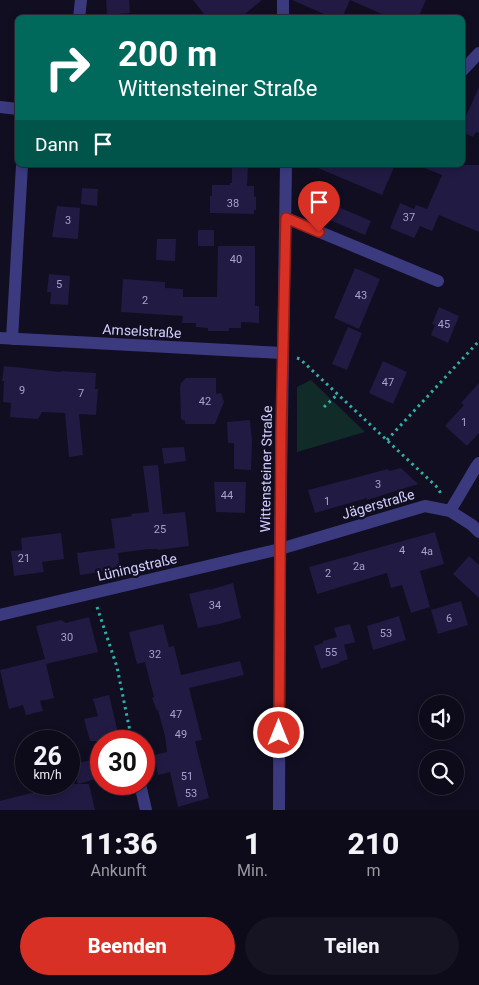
<!DOCTYPE html>
<html lang="de">
<meta charset="utf-8">
<style>
:root{--surface:#0d0a19;--page:#161322;--text:#f1f3f6;--muted:#9a9aa2;--line:#2d2b38;--accent:#d93025}
body{margin:0;font-family:Roboto,sans-serif;background:var(--page);color:var(--text);height:100vh;display:flex;flex-direction:column;font-size:19px;white-space:nowrap}
*{box-sizing:border-box;margin:0}
p{font-size:16px;color:var(--muted)}
.icon{flex:none;width:28px;height:28px;fill:none;stroke:currentColor;stroke-width:2;stroke-linecap:round;stroke-linejoin:round}
.map{position:relative;height:810px;overflow:hidden}
.side{display:flex;flex-direction:column;background:var(--surface);flex:1}
.side>*{flex:none}
.guide{position:absolute;left:15px;top:15px;width:450px;height:152px;border-radius:8px;box-shadow:0 2px 8px #0003,0 0 0 1px var(--line);background:#00695c;color:#fff;overflow:hidden}
.fabs{position:absolute;left:419px;top:695px;display:grid;gap:10px}
.fabs a{display:grid;place-items:center;width:45px;height:45px;border-radius:50%;background:var(--surface);box-shadow:0 2px 8px #0003,0 0 0 1px var(--line);font-size:25px}
.speed{position:absolute;left:15px;top:730px;display:flex;gap:10px;font-size:25px;font-weight:700;text-align:center}
.speed>*{display:grid;place-content:center;width:65px;height:65px;border-radius:50%;background:var(--surface);box-shadow:0 2px 8px #0003,0 0 0 1px var(--line);line-height:1}
.speed small{font-size:12px;font-weight:400}
.speed .limit{border:8px solid #d22;background:#fff;color:#111}
.pin{position:absolute;display:grid;place-items:center;width:42px;height:42px;color:#fff;margin:-51px -21px;border-radius:50% 50% 50% 0;rotate:-45deg;box-shadow:0 0 5px #0007}
.pin .icon{rotate:45deg}
.me{position:absolute;width:55px;margin:-28px;rotate:0deg;stroke-linejoin:round;filter:drop-shadow(0 0 4px #0008)}
.turn{display:flex;align-items:center;gap:18px;height:105px;padding:0 20px;font-size:22px}
.turn .icon{width:65px;height:65px;stroke-width:2.5}
.turn b{display:block;font-size:35px;line-height:42px}
.then{display:flex;align-items:center;height:48px;padding:0 20px;background:#0003;gap:10px;font-size:19px}
.eta{display:flex;justify-content:space-evenly;align-items:center;height:85px;text-align:center}
.eta b{font-size:30px;font-weight:800;line-height:35px}
.button{display:flex;gap:10px;margin-top:auto;padding:10px 20px}
.button a{flex:1;height:58px;border-radius:30px;background:var(--accent);color:#fff;font-size:20px;font-weight:800;line-height:58px;text-align:center}
.button a+a{background:var(--page);color:var(--text)}
.map>svg:first-child{display:block}
</style>
<div class="map">
<svg width="479" height="810" viewBox="0 0 479 810">
<rect width="100%" height="100%" fill="#110e21"/>
<path fill="#112b29" d="M 311,380 L 365,432 L 297,452 L 297,387 Z"/>
<path fill="#211a42" d="M 106,0 L 129,0 L 130,13 L 107,15 Z
M 193,0 L 262,0 L 240,18 L 207,18 Z
M 292,0 L 426,0 L 418,18 L 391,18 L 350,0 L 342,18 L 323,18 L 324,14 Z
M 479,87 L 479,133 L 476,132 L 473,137 L 462,132 L 462,125 Z
M 232,165 L 248,165 L 247,186 L 254,186 L 254,196 L 256,197 L 256,210 L 254,210 L 254,214 L 210,213 L 210,196 L 212,196 L 212,185 L 230,185 L 230,183 L 232,183 Z
M 311,165 L 395,165 L 382,195 Z
M 417,165 L 479,165 L 479,232 L 439,215 L 432,231 L 420,226 L 414,238 L 390,228 L 400,203 L 414,209 L 416,205 L 427,209 L 442,175 Z
M 82,188 L 98,189 L 97,206 L 81,204 Z
M 327,202 L 371,221 L 365,235 L 320,216 Z
M 57,206 L 80,208 L 78,239 L 52,237 Z
M 198,230 L 214,230 L 214,246 L 198,246 Z
M 157,239 L 176,239 L 175,261 L 156,260 Z
M 218,246 L 255,246 L 255,306 L 259,306 L 259,323 L 241,322 L 241,328 L 229,328 L 229,331 L 208,331 L 208,328 L 196,327 L 196,323 L 182,323 L 183,316 L 121,312 L 123,279 L 165,282 L 165,288 L 183,289 L 183,297 L 217,297 Z
M 355,268 L 380,279 L 359,329 L 334,318 Z
M 49,274 L 70,276 L 68,305 L 50,304 L 51,292 L 47,292 Z
M 439,307 L 459,316 L 448,343 L 431,335 L 435,325 L 432,324 Z
M 348,327 L 362,333 L 347,370 L 332,364 Z
M 383,361 L 407,372 L 393,404 L 369,393 Z
M 4,366 L 61,372 L 61,371 L 96,373 L 95,389 L 98,389 L 96,415 L 79,414 L 83,455 L 69,457 L 65,413 L 42,412 L 38,419 L 10,417 L 11,403 L 3,402 L 4,381 L 2,381 Z
M 186,378 L 216,378 L 216,394 L 221,393 L 224,402 L 215,424 L 185,424 L 185,421 L 181,419 L 180,388 L 181,383 Z
M 479,383 L 479,433 L 467,446 L 445,426 L 464,405 L 461,403 Z
M 250,420 L 252,441 L 251,470 L 234,469 L 234,443 L 228,443 L 227,422 Z
M 184,447 L 186,461 L 164,464 L 162,448 Z
M 158,465 L 163,514 L 185,512 L 189,546 L 158,550 L 158,549 L 149,549 L 118,553 L 120,569 L 80,575 L 77,553 L 115,548 L 111,519 L 132,516 L 131,514 L 149,512 L 143,466 Z
M 401,468 L 418,484 L 367,500 L 367,498 L 315,513 L 308,490 L 388,469 L 389,471 Z
M 214,482 L 246,482 L 245,513 L 216,512 Z
M 435,532 L 444,564 L 420,571 L 430,607 L 411,613 L 402,585 L 391,588 L 387,573 L 317,594 L 309,567 Z
M 61,533 L 64,559 L 42,562 L 44,572 L 14,576 L 11,551 L 22,550 L 21,538 Z
M 469,556 L 479,565 L 479,598 L 453,574 Z
M 233,583 L 241,618 L 219,624 L 198,628 L 189,594 L 209,589 L 209,590 Z
M 461,601 L 468,625 L 438,634 L 431,610 Z
M 399,616 L 406,640 L 373,650 L 367,626 Z
M 89,617 L 98,652 L 46,664 L 54,698 L 40,701 L 43,711 L 26,715 L 23,705 L 9,709 L 0,670 L 45,659 L 36,626 L 61,620 L 66,623 Z
M 163,624 L 169,647 L 174,646 L 181,675 L 240,661 L 244,675 L 189,688 L 202,740 L 195,741 L 209,798 L 178,807 L 170,772 L 158,775 L 154,755 L 167,752 L 165,736 L 158,710 L 157,711 L 152,698 L 154,697 L 145,662 L 137,664 L 129,632 Z
M 350,624 L 355,642 L 344,645 L 348,659 L 339,662 L 340,663 L 321,669 L 314,646 L 323,643 L 323,641 L 337,637 L 334,628 Z
M 109,695 L 120,741 L 90,741 L 84,719 L 98,716 L 93,699 Z
M 91,760 L 96,779 L 78,784 L 73,764 Z
M 41,784 L 89,784 L 95,810 L 0,810 L 0,801 L 43,790 Z"/>
<g fill="none" stroke-linecap="round" stroke-linejoin="round">
<path stroke="#31b0a5" stroke-width="3" stroke-dasharray="2.5 4" stroke-linecap="butt" d="M 297,358 L 300,359 L 438,488 L 441,494
M 324,407 L 338,394
M 387,440 L 479,341
M 97,607 L 117,667 L 132,741"/>
<path stroke="#3b3a7f" stroke-width="12" d="M 283,0 L 283,18
M 79,18 L 81,0
M 462,71 L 479,53
M 0,107 L 18,109
M 286,218 L 438,281
M 0,338 L 282,353
M 12,339 L 22,165
M 450,511 L 476,467 L 479,463
M 0,615 L 280,549 L 425,506 L 450,511 L 472,525 L 479,532
M 140,784 L 146,810
M 279,810 L 280,549 L 286,165"/>
</g>
<g fill="none" stroke-linecap="round" stroke-linejoin="round">
<defs>
<path id="route" d="M 279,733 L 281,432 L 286,218 L 319,232"/>
</defs>
<use href="#route" stroke="#8d1f18" stroke-width="12"/>
<use href="#route" stroke="#d93025" stroke-width="9"/>
</g>
<g text-anchor="middle" stroke-width="5" stroke-linejoin="round" paint-order="stroke">
<g font-size="11" fill="#a6a2cf">
<text x="233" y="207">38</text>
<text x="409" y="221">37</text>
<text x="68" y="224">3</text>
<text x="236" y="263">40</text>
<text x="59" y="288">5</text>
<text x="361" y="299">43</text>
<text x="145" y="304">2</text>
<text x="444" y="328">45</text>
<text x="388" y="386">47</text>
<text x="22" y="394">9</text>
<text x="81" y="397">7</text>
<text x="205" y="405">42</text>
<text x="464" y="426">1</text>
<text x="378" y="488">3</text>
<text x="227" y="499">44</text>
<text x="327" y="505">1</text>
<text x="160" y="533">25</text>
<text x="402" y="554">4</text>
<text x="427" y="555">4a</text>
<text x="24" y="562">21</text>
<text x="359" y="570">2a</text>
<text x="328" y="577">2</text>
<text x="215" y="609">34</text>
<text x="449" y="622">6</text>
<text x="386" y="637">53</text>
<text x="67" y="641">30</text>
<text x="331" y="656">55</text>
<text x="155" y="658">32</text>
<text x="176" y="718">47</text>
<text x="181" y="738">49</text>
<text x="187" y="780">51</text>
<text x="191" y="797">53</text>
</g>
<g font-size="14" fill="#d3cffe" stroke="#110e21">
<text transform="translate(142 331) rotate(3)" y="5">Amselstraße</text>
<text transform="translate(266 469) rotate(-89)" y="5">Wittensteiner Straße</text>
<text transform="translate(378 504) rotate(-16)" y="5">Jägerstraße</text>
<text transform="translate(137 567) rotate(-13)" y="5">Lüningstraße</text>
</g>
</g>
</svg>
<div class="fabs">
<a><svg class="icon" aria-label="sound" viewBox="0 0 24 24"><path d="M4 9h4l5-4v14l-5-4H4zM17 9q2 3 0 6"/></svg></a>
<a><svg class="icon" aria-label="search" viewBox="0 0 24 24"><circle cx="10" cy="10" r="6"/><path d="M15 15l6 6"/></svg></a>
</div>
<div class="speed"><div>26<small>km/h</small></div><div class="limit">30</div></div>
<div class="pin" style="left:319px;top:232px;background:#d93025"><svg class="icon" aria-label="arrive" viewBox="0 0 24 24"><path d="M6 21V4h12l-3 4 3 4H6"/></svg></div>
<svg class="me" style="left:279px;top:733px" viewBox="-20 -20 40 40"><circle r="17" fill="#d93025" stroke="#fff" stroke-width="3"/><path d="M0-11L8 9 0 5-8 9z" fill="#fff"/></svg>
<div class="guide">
<div class="turn"><svg class="icon" aria-label="right" viewBox="0 0 24 24"><path d="M7 20v-9h11M14 6l5 5-5 5"/></svg><div><b>200 m</b>Wittensteiner Straße</div></div>
<div class="then">Dann<svg class="icon" aria-label="arrive" viewBox="0 0 24 24"><path d="M6 21V4h12l-3 4 3 4H6"/></svg></div>
</div>
</div>
<section class="side">
<div class="eta">
<div><b>11:36</b><p>Ankunft</p></div>
<div><b>1</b><p>Min.</p></div>
<div><b>210</b><p>m</p></div>
</div>
<div class="button"><a>Beenden</a><a>Teilen</a></div>
</section>
